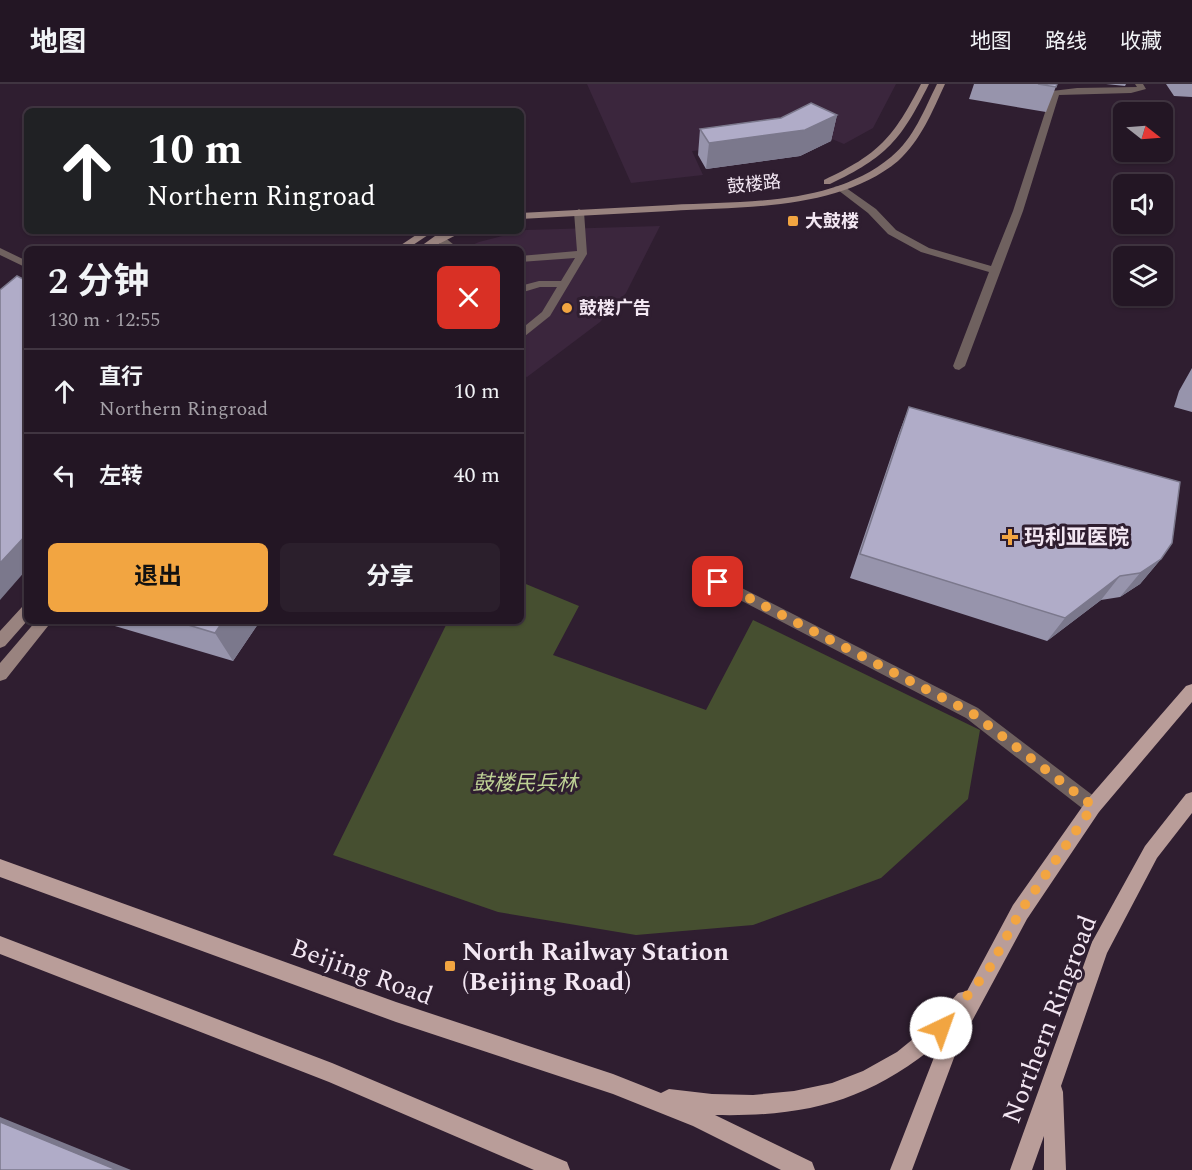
<!DOCTYPE html>
<html lang="zh">
<meta charset="utf-8">
<style>
:root{--surface:#231624;--page:#2b1f2c;--text:#f1f3f6;--muted:#a39fa6;--line:#403541;--accent:#f2a541}
body{margin:0;font-family:Spectral,"Noto Sans SC",serif;background:var(--page);color:var(--text);height:100vh;display:flex;flex-direction:column;font-size:22px;white-space:nowrap}
*{box-sizing:border-box;margin:0}
p{font-size:20px;color:var(--muted)}
.icon{flex:none;width:33px;height:33px;fill:none;stroke:currentColor;stroke-width:2;stroke-linecap:round;stroke-linejoin:round}
.map{position:relative;flex:1;overflow:hidden}
.panel{position:absolute;left:24px;top:162px;width:500px;height:378px;display:flex;flex-direction:column;background:var(--surface);border-radius:9px;box-shadow:0 2px 4px #0004,0 0 0 2px var(--line)}
.panel>*{flex:none}
.guide{position:absolute;left:24px;top:24px;width:500px;height:126px;border-radius:9px;box-shadow:0 2px 4px #0004,0 0 0 2px var(--line);background:#202124;color:#fff;overflow:hidden}
.needle{width:39px;rotate:107deg}
.controls{position:absolute;left:1113px;top:18px;display:grid;gap:12px}
.controls a{display:grid;place-items:center;width:60px;height:60px;border-radius:9px;background:var(--surface);box-shadow:0 2px 4px #0004,0 0 0 2px var(--line);font-size:30px}
.pin{position:absolute;display:grid;place-items:center;width:51px;height:51px;color:#fff;margin:-26px;border-radius:12px;box-shadow:0 3px 9px #0006}
.me{position:absolute;width:66px;margin:-33px;rotate:42deg;stroke-linejoin:round;filter:drop-shadow(0 0 4px #0008)}
.turn{display:flex;align-items:center;gap:21px;height:126px;padding:0 24px;font-size:27px}
.turn .icon{width:78px;height:78px;stroke-width:2.5}
.turn b{display:block;font-size:42px;line-height:51px}
.round{display:grid;place-items:center;flex:none;width:63px;height:63px;border-radius:9px;background:var(--page)}
.headline{display:flex;align-items:center;justify-content:space-between;height:102px;padding:0 24px}
h1{font-size:36px;font-weight:700;line-height:45px}
.action{display:flex;gap:12px;margin-top:auto;padding:12px 24px}
.action a{flex:1;height:69px;border-radius:9px;background:var(--accent);color:#111;font-size:24px;font-weight:700;line-height:69px;text-align:center}
.action a+a{background:var(--page);color:var(--text)}
ul{padding:0;list-style:none}
li{display:flex;align-items:center;gap:18px;height:84px;padding:0 24px;border-top:2px solid var(--line)}
li div{flex:1}
li b{display:block;font-size:22px}
li em{font-style:normal}
header{display:flex;align-items:center;gap:36px;box-sizing:border-box;height:84px;padding:0 30px;background:var(--surface);border-bottom:2px solid var(--line)}
header strong{font-size:28px}
nav{display:flex;gap:33px;margin-inline-start:auto;font-size:21px}
.map>svg:first-child{display:block}
</style>
<header>
<strong>地图</strong>
<nav><a>地图</a><a>路线</a><a>收藏</a></nav>
</header>
<div class="map">
<svg width="1192" height="1086" viewBox="0 0 1192 1086">
<rect width="100%" height="100%" fill="#2f1e30"/>
<path fill="#3b263d" d="M 587,0 L 896,0 L 873,44 L 844,60 L 803,43 L 771,59 L 692,67 L 703,91 L 631,99 Z
M 660,142 L 626,209 L 600,238 L 527,293 L 521,291 L 520,165 L 463,165 L 479,158 L 526,146 Z"/>
<path fill="#464f30" d="M 521,498 L 579,522 L 553,571 L 706,626 L 753,536 L 980,646 L 968,715 L 881,794 L 753,841 L 636,851 L 498,828 L 333,771 L 448,537 L 520,537 Z"/>
<g fill="none" stroke-linecap="round" stroke-linejoin="round">
<path fill="#6f615f" fill-rule="evenodd" d="M 579,125 L 584,128 L 587,170 L 550,232 L 520,256 L 520,246 L 542,228 L 557,203 L 540,203 L 520,209 L 520,202 L 539,197 L 561,197 L 575,174 L 520,178 L 520,172 L 577,167 L 574,128 Z
M 435,152 L 443,152 L 459,165 L 447,165 L 435,156 Z"/>
<path fill="#6f615f" fill-rule="evenodd" d="M 1135,0 L 1143,0 L 1146,5 L 1131,9 L 1059,11 L 1023,127 L 965,282 L 959,286 L 955,285 L 953,282 L 989,188 L 921,168 L 888,150 L 868,129 L 834,103 L 842,101 L 876,125 L 896,146 L 929,164 L 991,182 L 1013,127 L 1052,7 L 1077,4 L 1137,3 Z
M 0,164 L 27,177 L 27,184 L 0,171 Z
M 718,492 L 978,624 L 1099,716 L 1102,722 L 1099,728 L 1093,730 L 1087,728 L 966,634 L 713,502 L 711,498 L 713,494 Z"/>
<path fill="#99837f" fill-rule="evenodd" d="M 921,0 L 929,0 C 901,56 887,73 830,100 L 824,100 L 824,96 C 879,70 893,54 921,0 Z
M 937,0 L 945,0 C 932,28 921,56 898,77 C 839,126 743,123 670,127 C 620,130 570,132 520,135 L 520,129 C 571,126 621,124 671,121 C 743,117 832,122 891,73 C 914,54 924,26 937,0 Z
M 422,147 L 434,147 L 407,165 L 395,165 Z
M 449,147 L 464,147 L 429,165 L 417,165 L 435,152 Z
M 27,521 L 27,537 L 5,562 L 0,564 L 0,547 L 22,523 Z
M 36,537 L 52,537 L 6,595 L 0,597 L 0,579 Z"/>
<path fill="#b99d99" fill-rule="evenodd" d="M 1192,600 L 1192,618 L 1099,728 L 1027,835 L 958,963 L 912,1086 L 890,1086 L 940,958 C 869,1017 807,1033 715,1031 L 812,1078 L 815,1086 L 781,1086 L 693,1042 L 613,1010 L 396,938 L 0,793 L 0,775 L 396,918 L 613,990 L 661,1009 L 669,1005 L 712,1010 L 753,1011 L 794,1007 L 832,999 L 863,987 L 897,968 L 929,942 L 958,909 L 967,907 L 1013,821 L 1087,716 L 1186,602 Z
M 1192,708 L 1192,729 L 1157,774 L 1107,869 L 1061,1002 L 1063,1008 L 1066,1086 L 1044,1086 L 1044,1052 L 1032,1086 L 1010,1086 L 1092,858 L 1145,762 L 1186,710 Z
M 0,852 L 332,979 L 567,1078 L 570,1086 L 534,1086 L 329,998 L 0,870 Z"/>
</g>
<path fill="#9794ac" d="M 974,0 L 1057,0 L 1046,28 L 969,15 Z
M 1106,0 L 1126,0 L 1125,2 Z
M 1166,0 L 1192,0 L 1192,13 L 1174,12 Z
M 837,31 L 831,57 L 800,72 L 706,85 L 698,71 L 700,45 Z
M 1192,284 L 1192,328 L 1174,323 L 1179,307 Z
M 909,323 L 1161,475 L 1140,500 L 1120,513 L 1101,516 L 1047,557 L 850,494 L 899,349 Z
M 98,537 L 260,537 L 233,577 Z"/>
<path fill="#7b788c" d="M 837,31 L 831,57 L 800,72 L 706,85 L 709,59 Z
M 27,450 L 27,485 L 0,516 L 0,479 Z
M 1161,475 L 1140,500 L 1120,513 L 1140,489 Z
M 1120,492 L 1101,516 L 1047,557 L 1065,534 Z
M 223,537 L 260,537 L 233,577 L 215,549 Z
M 0,1033 L 131,1086 L 117,1086 L 0,1038 Z"/>
<path fill="#b0acc8" stroke="#7b788c" stroke-width="1.5" d="M 1038,0 L 1057,0 L 1056,3 Z
M 811,19 L 837,31 L 805,46 L 709,59 L 700,45 L 781,34 Z
M 17,192 L 27,197 L 27,450 L 0,479 L 0,206 Z
M 909,323 L 1180,398 L 1172,459 L 1161,475 L 1140,489 L 1120,492 L 1065,534 L 860,470 Z
M 175,537 L 223,537 L 215,549 Z
M 0,1038 L 117,1086 L 0,1086 Z"/>
<g fill="none" stroke-linecap="round" stroke-linejoin="round">
<path stroke="#f2a541" stroke-width="10" stroke-dasharray="0 18" d="M 718,498 L 972,629 L 1093,722 L 1020,828 L 989,885 L 941,944"/>
</g>
<g fill="#f2a541" stroke="#2f1e30" stroke-width="2">
<rect x="787" y="131" width="12" height="12" rx="3"/>
<circle cx="567" cy="224" r="6"/>
<path d="M1007 444h6v6h6v6h-6v6h-6v-6h-6v-6h6z"/>
<rect x="444" y="876" width="12" height="12" rx="3"/>
</g>
<g text-anchor="middle" stroke-width="6" stroke-linejoin="round" paint-order="stroke">
<g font-size="18" fill="#f3e7f3" stroke="#2f1e30">
<text transform="translate(754 100) rotate(-6)" y="6">鼓楼路</text>
</g>
<g font-size="18" font-weight="bold" fill="#f3e7f3" stroke="#2f1e30" text-anchor="start">
<text x="805" y="143">大鼓楼</text>
<text x="579" y="230">鼓楼广告</text>
</g>
<g font-size="21" font-weight="bold" fill="#f3e7f3" stroke="#2f1e30" text-anchor="start">
<text x="1024" y="460">玛利亚医院</text>
</g>
<g font-size="21" font-style="italic" fill="#bdd094" stroke="#2f1e30">
<text x="525" y="706">鼓楼民兵林</text>
</g>
<g font-size="26" font-weight="bold" fill="#f3e7f3" stroke="#2f1e30" text-anchor="start">
<text x="462" y="876">North Railway Station<tspan x="462" dy="30">(Beijing Road)</tspan></text>
</g>
<g font-size="26" fill="#f3e7f3" stroke="#2f1e30">
<text transform="translate(362 887) rotate(20)" y="9">Beijing Road</text>
<text transform="translate(1049 935) rotate(-69)" y="9">Northern Ringroad</text>
</g>
</g>
</svg>
<div class="controls">
<a><svg class="needle" viewBox="-14 -14 28 28"><path d="M0-13l5 13h-10z" fill="#e53935"/><path d="M0 13l5-13h-10z" fill="#a39fa6"/></svg></a>
<a><svg class="icon" aria-label="sound" viewBox="0 0 24 24"><path d="M4 9h4l5-4v14l-5-4H4zM17 9q2 3 0 6"/></svg></a>
<a><svg class="icon" aria-label="layers" viewBox="0 0 24 24"><path d="M12 4l9 5-9 5-9-5zM3 14l9 5 9-5"/></svg></a>
</div>
<div class="pin" style="left:718px;top:498px;background:#d93025"><svg class="icon" aria-label="arrive" viewBox="0 0 24 24"><path d="M6 21V4h12l-3 4 3 4H6"/></svg></div>
<svg class="me" style="left:941px;top:944px" viewBox="-20 -20 40 40"><circle r="19" fill="#fff"/><path d="M0-13L10 11 0 6-10 11z" fill="#f2a541"/></svg>
<div class="guide">
<div class="turn"><svg class="icon" aria-label="ahead" viewBox="0 0 24 24"><path d="M12 20V5M6 11l6-6 6 6"/></svg><div><b>10 m</b>Northern Ringroad</div></div>
</div>
<section class="panel">
<div class="headline"><div><h1>2 分钟</h1><p>130 m · 12:55</p></div><a class="round" style="background:#d93025;color:#fff"><svg class="icon" aria-label="close" viewBox="0 0 24 24"><path d="M6 6l12 12M18 6L6 18"/></svg></a></div>
<ul>
<li><svg class="icon" aria-label="ahead" viewBox="0 0 24 24"><path d="M12 20V5M6 11l6-6 6 6"/></svg><div><b>直行</b><p>Northern Ringroad</p></div><em>10 m</em></li>
<li><svg class="icon" aria-label="left" viewBox="0 0 24 24"><path d="M17 20v-9H6M10 6l-5 5 5 5"/></svg><div><b>左转</b></div><em>40 m</em></li>
</ul>
<div class="action"><a>退出</a><a>分享</a></div>
</section>
</div>
